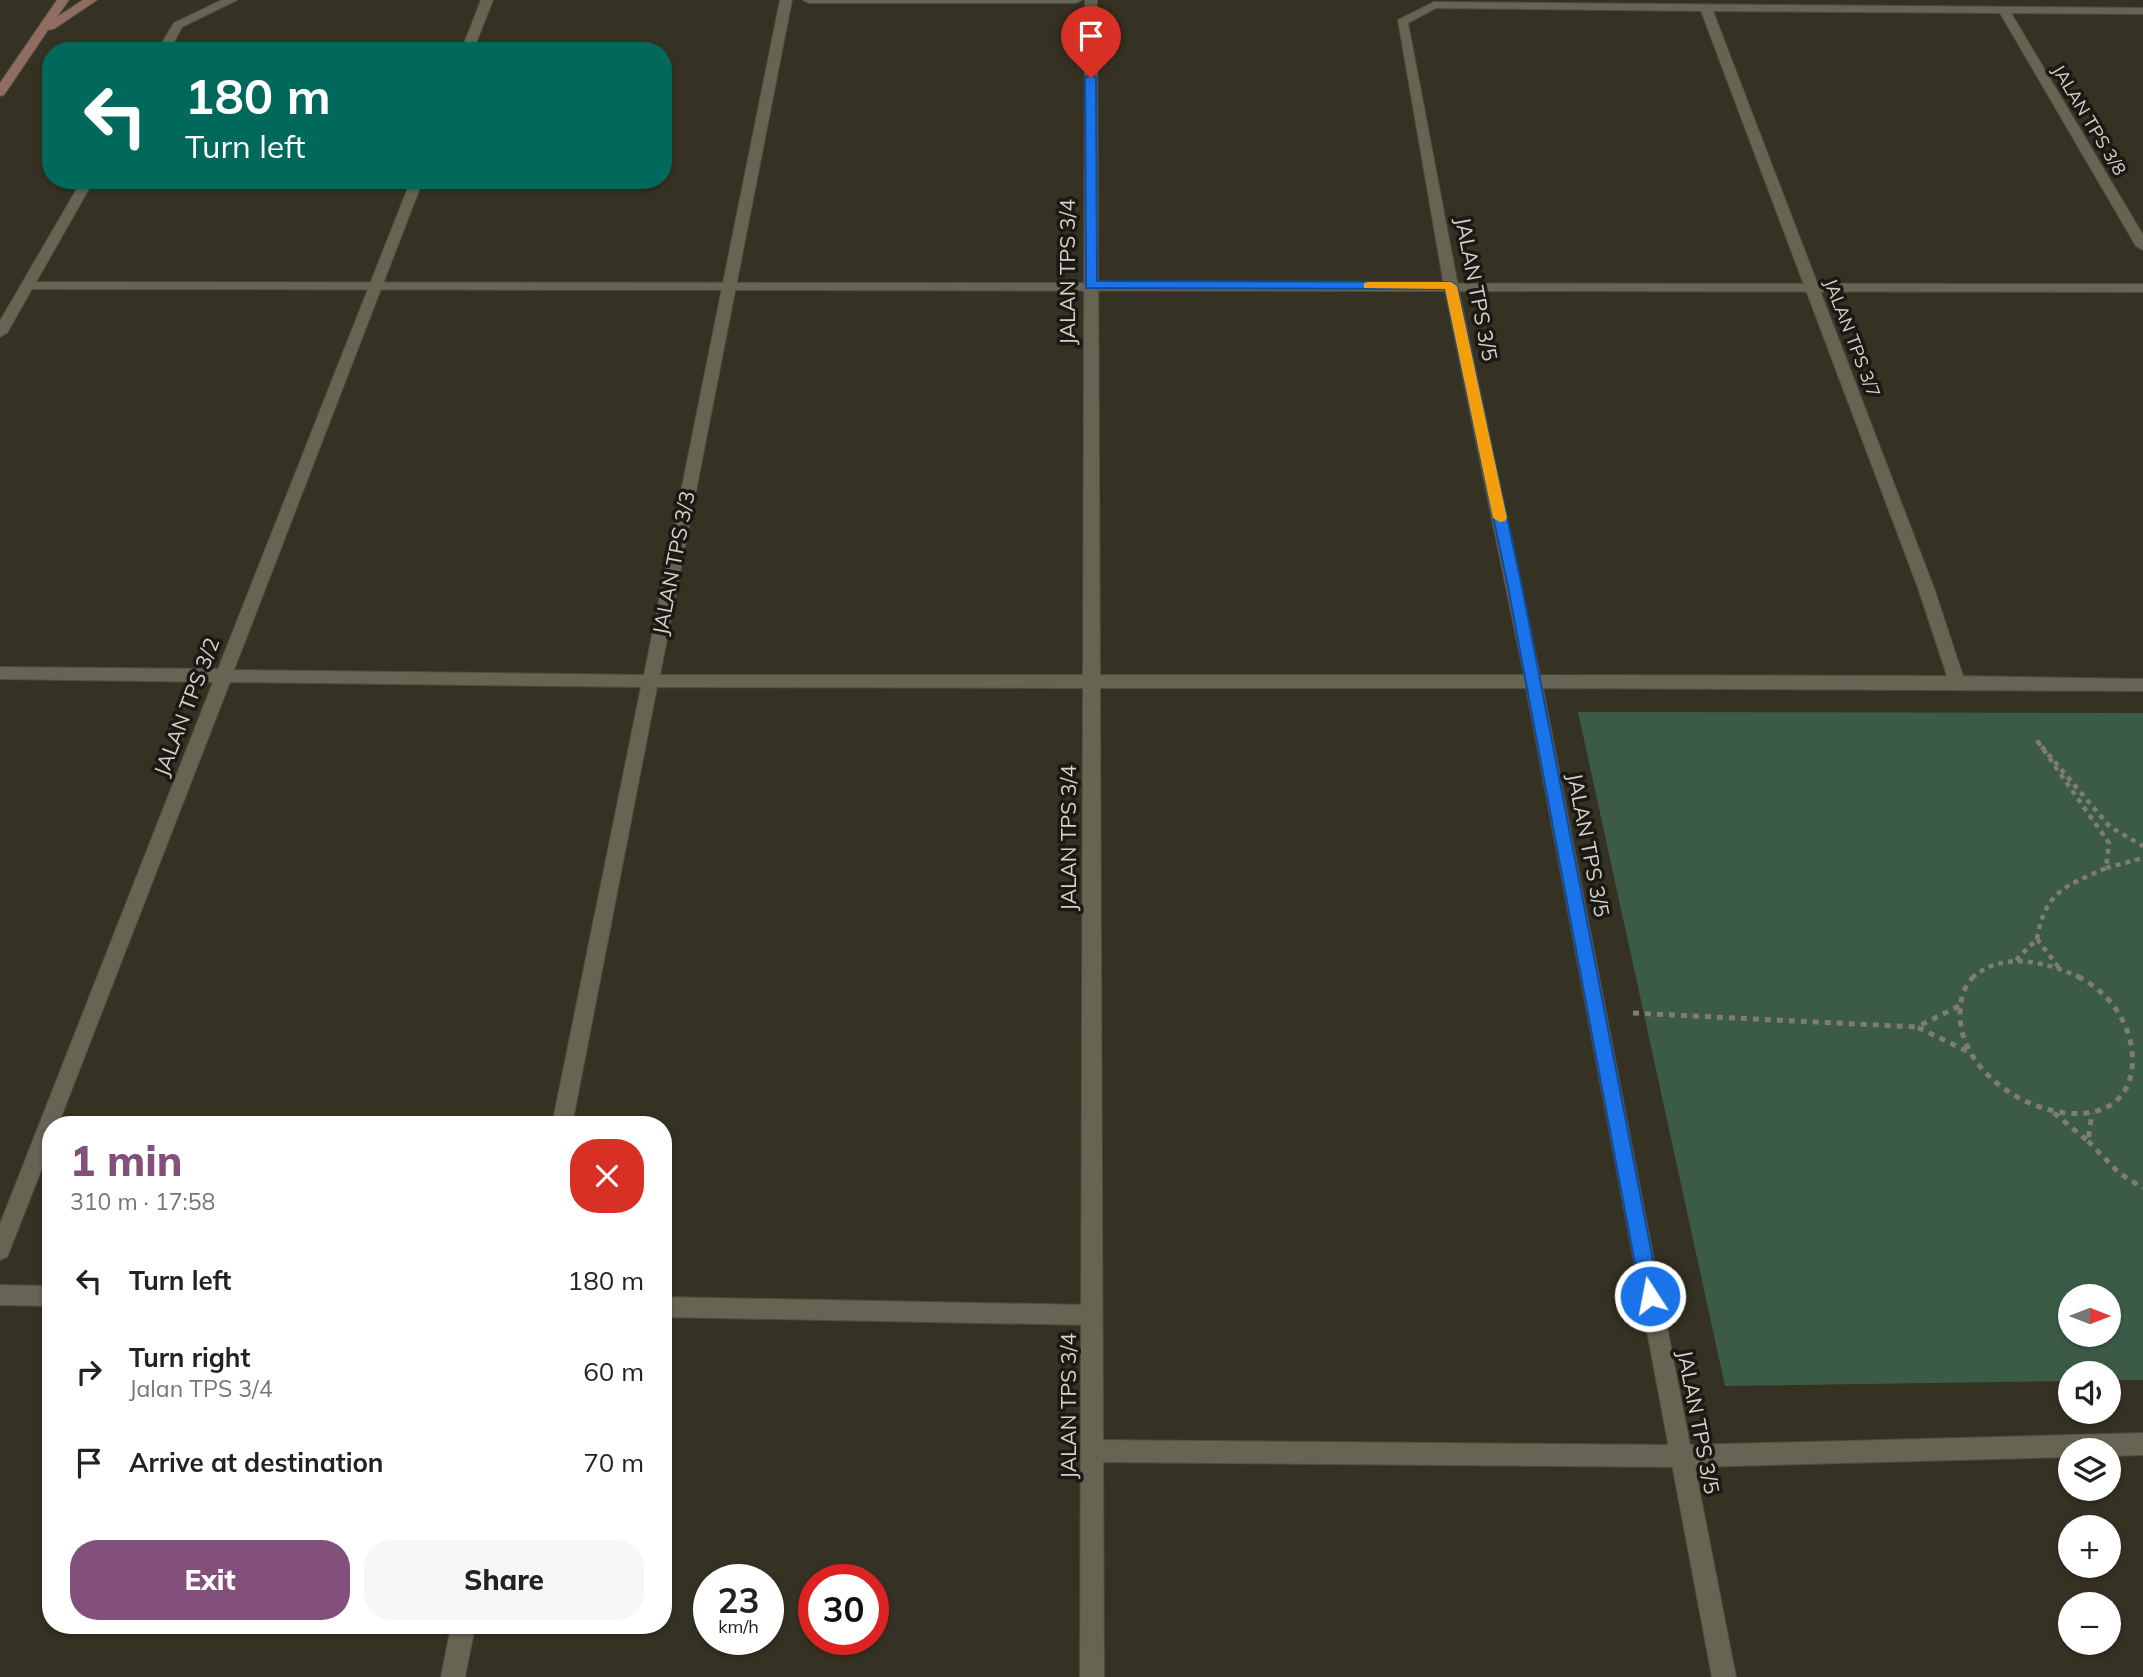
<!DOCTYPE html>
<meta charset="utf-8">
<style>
:root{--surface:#fff;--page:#f6f6f6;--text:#222;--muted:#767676;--accent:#834f7b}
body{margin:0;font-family:Mulish,sans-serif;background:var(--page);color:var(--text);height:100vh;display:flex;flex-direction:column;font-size:26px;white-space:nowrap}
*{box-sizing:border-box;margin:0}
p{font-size:23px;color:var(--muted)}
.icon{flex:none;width:38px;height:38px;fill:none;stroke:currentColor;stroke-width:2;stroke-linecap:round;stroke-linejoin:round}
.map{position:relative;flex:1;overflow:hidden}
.drawer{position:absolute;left:42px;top:1116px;width:630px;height:518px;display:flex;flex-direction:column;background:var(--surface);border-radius:28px;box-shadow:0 2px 5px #0004}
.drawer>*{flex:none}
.guide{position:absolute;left:42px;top:42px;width:630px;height:147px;border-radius:28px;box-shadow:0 2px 5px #0004;background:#00695c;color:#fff;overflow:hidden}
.needle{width:46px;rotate:90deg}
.buttons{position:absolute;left:2058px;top:1284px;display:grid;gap:14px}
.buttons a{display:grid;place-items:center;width:63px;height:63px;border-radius:50%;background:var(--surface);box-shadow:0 2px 5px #0004;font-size:35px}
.speed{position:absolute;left:693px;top:1564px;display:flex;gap:14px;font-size:35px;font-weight:700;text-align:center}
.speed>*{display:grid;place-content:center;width:91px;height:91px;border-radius:50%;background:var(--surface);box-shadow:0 2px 5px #0004;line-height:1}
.speed small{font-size:18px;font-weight:400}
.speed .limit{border:10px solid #d22;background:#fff;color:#111}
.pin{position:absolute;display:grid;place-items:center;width:60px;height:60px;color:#fff;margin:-72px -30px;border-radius:50% 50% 50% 0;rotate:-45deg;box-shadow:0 0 7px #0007}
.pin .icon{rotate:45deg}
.me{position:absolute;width:77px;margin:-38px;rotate:349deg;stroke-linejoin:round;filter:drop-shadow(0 0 5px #0008)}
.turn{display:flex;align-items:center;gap:24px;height:147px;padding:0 28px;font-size:32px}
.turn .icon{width:91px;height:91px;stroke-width:2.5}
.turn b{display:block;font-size:49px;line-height:60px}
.round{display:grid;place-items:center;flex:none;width:74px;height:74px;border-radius:28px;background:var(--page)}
.headline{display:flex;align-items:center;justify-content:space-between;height:119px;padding:0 28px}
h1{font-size:42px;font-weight:800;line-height:52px;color:var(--accent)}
.button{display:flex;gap:14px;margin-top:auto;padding:14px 28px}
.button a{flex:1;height:80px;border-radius:28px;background:var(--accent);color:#fff;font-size:28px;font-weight:800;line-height:80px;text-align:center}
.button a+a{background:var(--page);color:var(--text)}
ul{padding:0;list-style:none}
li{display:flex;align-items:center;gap:21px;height:91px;padding:0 28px}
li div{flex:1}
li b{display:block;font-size:26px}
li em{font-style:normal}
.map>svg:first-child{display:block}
</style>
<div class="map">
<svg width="2143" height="1677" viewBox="0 0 2143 1677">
<rect width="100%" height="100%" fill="#353123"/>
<path fill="#3c5b47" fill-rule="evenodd" d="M 1578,712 L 2143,713 L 2143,1380 L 2109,1380 L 2109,1374 L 2070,1374 L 2070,1381 L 1725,1386 ZM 2070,1297 L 2109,1297 L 2109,1335 L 2070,1335 Z"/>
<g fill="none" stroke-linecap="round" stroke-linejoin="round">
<defs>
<path id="lane" d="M 27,282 L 2143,284 L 2143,292 L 22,289 L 20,286 Z
M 0,1285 L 51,1286 L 51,1306 L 0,1305 Z
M 663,1297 L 1091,1305 L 1098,1308 L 1101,1315 L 1098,1322 L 1091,1325 L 663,1317 Z
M 1092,1440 L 1680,1445 L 1688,1448 L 1691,1456 L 1688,1464 L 1680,1467 L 1092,1462 L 1084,1459 L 1081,1451 L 1084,1443 Z"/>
<path id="street" d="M 222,0 L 237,0 L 182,27 L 169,51 L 157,51 L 174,23 Z
M 481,0 L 493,0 L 473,51 L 461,51 Z
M 780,0 L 792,0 L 660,675 L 1083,675 L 1085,0 L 1097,0 L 1100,675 L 1524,675 L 1444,286 L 1398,20 L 1434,2 L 2143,8 L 2143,14 L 2011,13 L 2143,235 L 2143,250 L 2136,246 L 2000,13 L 1713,11 L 1934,588 L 1963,676 L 2143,679 L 2143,691 L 1543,688 L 1690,1445 L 2143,1433 L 2143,1455 L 2109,1456 L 2109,1451 L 2070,1451 L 2070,1457 L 1695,1467 L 1736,1677 L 1712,1677 L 1526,688 L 1100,688 L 1104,1677 L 1080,1677 L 1083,688 L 657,687 L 572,1125 L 552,1125 L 641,687 L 230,682 L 58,1125 L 51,1125 L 51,1145 L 10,1250 L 7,1257 L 0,1260 L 0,1224 L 213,682 L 0,679 L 0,667 L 218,669 L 411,180 L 423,180 L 234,670 L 644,675 ZM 1436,8 L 1701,11 L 1918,588 L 1947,676 L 1540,675 L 1458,286 L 1408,23 Z
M 803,0 L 1082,0 L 1076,3 L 809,3 Z
M 82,180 L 94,180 L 7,333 L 0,337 L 0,321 Z
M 451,1626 L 475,1626 L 465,1677 L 441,1677 Z"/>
<path id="secondary" d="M 57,0 L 69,0 L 57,17 L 83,0 L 97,0 L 54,29 L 48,30 L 4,95 L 0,96 L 0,83 Z"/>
</defs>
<use href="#lane" stroke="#4f4d41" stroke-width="2"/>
<use href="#street" stroke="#4f4d41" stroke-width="2"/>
<use href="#secondary" stroke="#4f4d41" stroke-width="2"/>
<path stroke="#7f7c70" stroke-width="4.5" stroke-dasharray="5 5" stroke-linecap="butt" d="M 2106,868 L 2143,858
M 2037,939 C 2045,891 2066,886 2106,868 L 2109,843 L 2038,742 L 2110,827 L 2143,846
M 2016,960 L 2037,939 L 2060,969
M 1972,978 C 2003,950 2047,962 2081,978"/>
<path stroke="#7f7c70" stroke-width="5" stroke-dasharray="6 6" stroke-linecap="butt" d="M 1974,976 C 1963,988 1960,999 1960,1015 C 1961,1109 2143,1163 2132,1050 C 2127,1017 2107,991 2077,976
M 1959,1006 L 1917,1027 L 1971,1053
M 1633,1013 L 1917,1027
M 2054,1113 L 2088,1141 L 2092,1113
M 2088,1141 L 2119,1173 L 2143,1188"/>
<use href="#lane" fill="#686454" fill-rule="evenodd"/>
<use href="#street" fill="#686454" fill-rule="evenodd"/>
<use href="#secondary" fill="#906d61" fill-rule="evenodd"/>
</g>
<path fill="#1a73e8" stroke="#114b97" stroke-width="2" d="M 1091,74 L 1096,78 L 1097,281 L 1451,282 L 1457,286 L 1522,587 L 1660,1296 L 1657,1302 L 1650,1305 L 1643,1302 L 1641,1296 L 1508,587 L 1445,289 L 1086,288 L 1085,78 Z"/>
<path fill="#f59e0b" d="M 1368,282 L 1451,282 L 1457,286 L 1507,518 L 1505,521 L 1500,522 L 1493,518 L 1445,289 L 1364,288 L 1364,283 Z"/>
<g text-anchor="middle" stroke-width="7" stroke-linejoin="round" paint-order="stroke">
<g font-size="18" fill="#d3d1c8" stroke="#1b1913">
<text transform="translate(2089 120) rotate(59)" y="6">JALAN TPS 3/8</text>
<text transform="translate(1852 338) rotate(69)" y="6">JALAN TPS 3/7</text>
</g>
<g font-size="21" fill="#d3d1c8" stroke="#1b1913">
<text transform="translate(1068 272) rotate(-90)" y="7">JALAN TPS 3/4</text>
<text transform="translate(1476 289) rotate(79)" y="7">JALAN TPS 3/5</text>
<text transform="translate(674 563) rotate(-79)" y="7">JALAN TPS 3/3</text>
<text transform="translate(187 707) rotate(-69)" y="7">JALAN TPS 3/2</text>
<text transform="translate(1069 838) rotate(-90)" y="7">JALAN TPS 3/4</text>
<text transform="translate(1588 845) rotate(79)" y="7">JALAN TPS 3/5</text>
<text transform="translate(1069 1406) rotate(-90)" y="7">JALAN TPS 3/4</text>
<text transform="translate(1698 1422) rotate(79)" y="7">JALAN TPS 3/5</text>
</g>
</g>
</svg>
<div class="buttons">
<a><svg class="needle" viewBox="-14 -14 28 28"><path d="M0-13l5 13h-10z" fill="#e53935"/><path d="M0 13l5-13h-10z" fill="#767676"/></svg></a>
<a><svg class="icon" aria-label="sound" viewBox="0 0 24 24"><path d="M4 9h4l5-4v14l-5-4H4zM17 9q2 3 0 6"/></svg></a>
<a><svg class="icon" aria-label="layers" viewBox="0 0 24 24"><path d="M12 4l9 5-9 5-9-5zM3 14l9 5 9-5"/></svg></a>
<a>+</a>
<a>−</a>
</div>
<div class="speed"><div>23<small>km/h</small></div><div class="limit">30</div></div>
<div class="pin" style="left:1091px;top:78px;background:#d93025"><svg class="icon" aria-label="arrive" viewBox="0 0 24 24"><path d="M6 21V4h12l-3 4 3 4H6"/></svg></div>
<svg class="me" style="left:1650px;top:1296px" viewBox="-20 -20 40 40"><circle r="17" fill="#1a73e8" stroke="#fff" stroke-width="3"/><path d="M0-11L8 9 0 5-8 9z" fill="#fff"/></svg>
<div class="guide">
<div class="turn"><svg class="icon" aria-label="left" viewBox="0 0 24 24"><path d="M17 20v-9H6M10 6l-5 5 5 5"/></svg><div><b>180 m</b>Turn left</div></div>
</div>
<section class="drawer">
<div class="headline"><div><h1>1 min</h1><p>310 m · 17:58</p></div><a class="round" style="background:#d93025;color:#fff"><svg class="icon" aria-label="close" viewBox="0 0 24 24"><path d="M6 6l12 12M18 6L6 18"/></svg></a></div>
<ul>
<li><svg class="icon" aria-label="left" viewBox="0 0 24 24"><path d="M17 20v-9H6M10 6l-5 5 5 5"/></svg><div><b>Turn left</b></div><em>180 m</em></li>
<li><svg class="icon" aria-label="right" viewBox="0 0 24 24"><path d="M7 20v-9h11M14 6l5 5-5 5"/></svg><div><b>Turn right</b><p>Jalan TPS 3/4</p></div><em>60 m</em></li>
<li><svg class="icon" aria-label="arrive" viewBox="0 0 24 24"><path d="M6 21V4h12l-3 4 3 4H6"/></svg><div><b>Arrive at destination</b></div><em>70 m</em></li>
</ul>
<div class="button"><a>Exit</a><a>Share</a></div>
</section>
</div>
